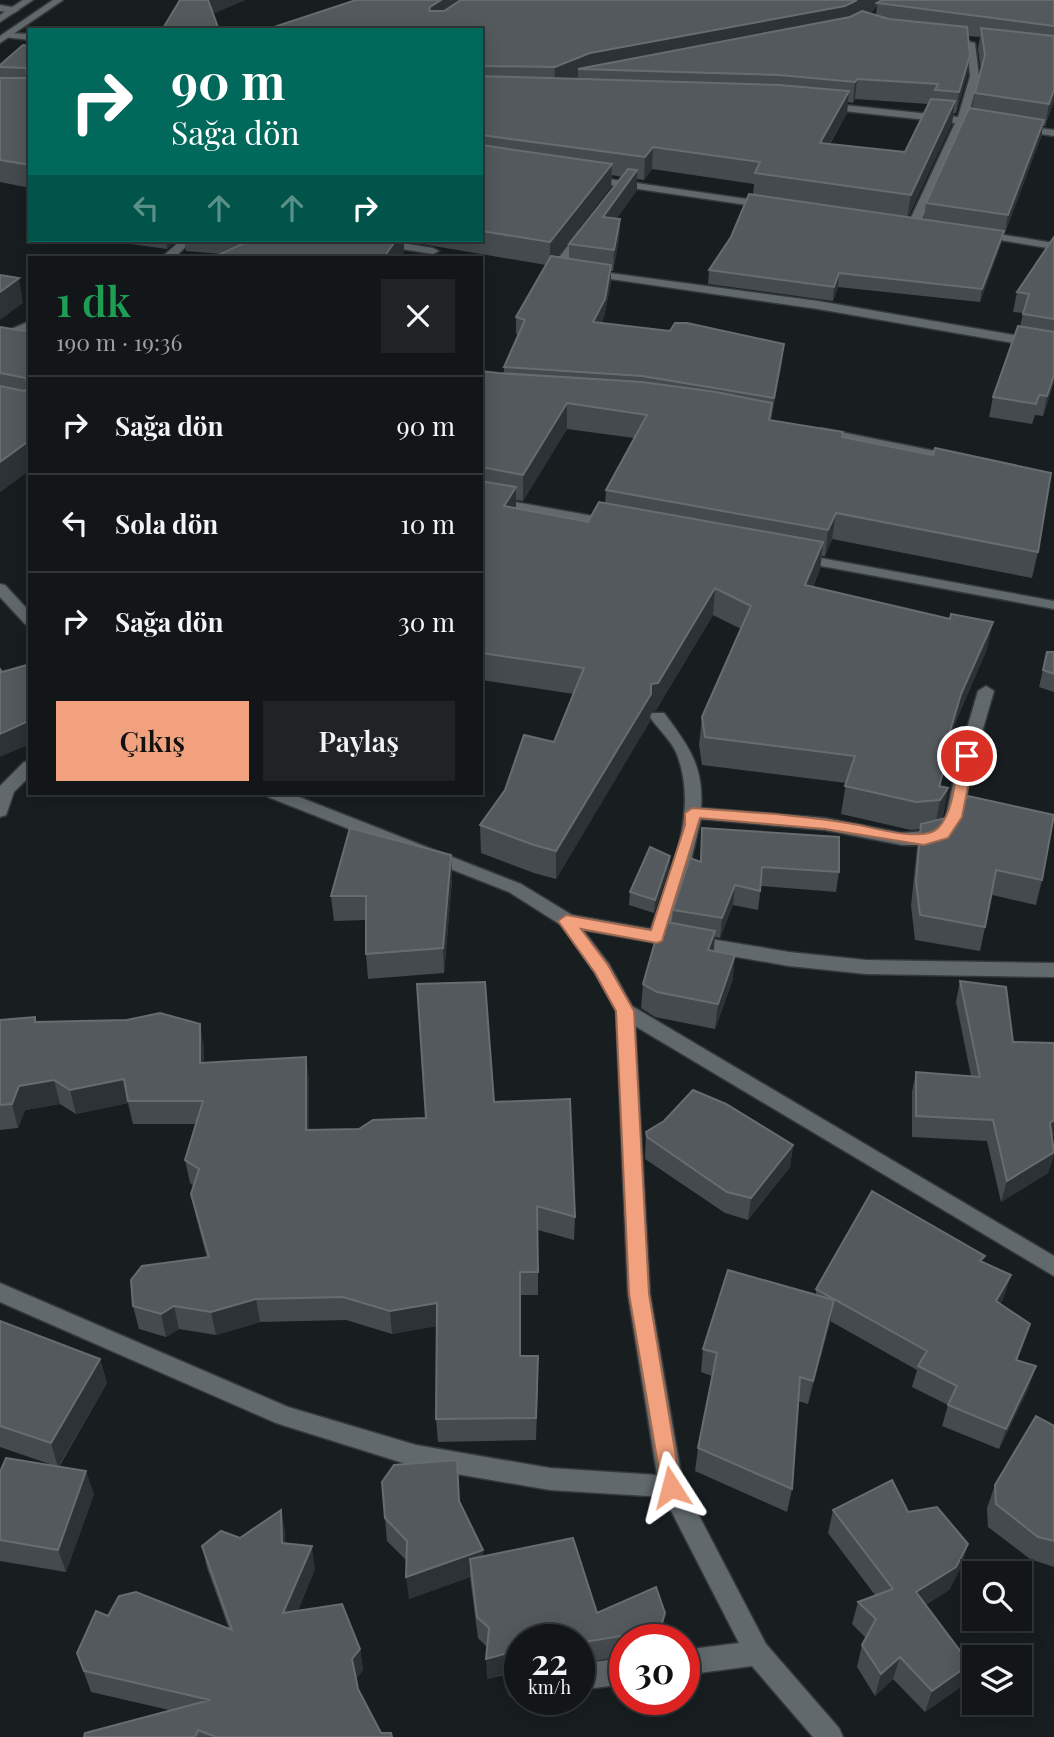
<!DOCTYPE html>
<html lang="tr">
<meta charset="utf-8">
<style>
:root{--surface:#121618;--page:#1f2325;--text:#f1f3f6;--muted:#9c9fa2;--line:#313537;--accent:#f1a17d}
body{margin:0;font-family:"Playfair Display",serif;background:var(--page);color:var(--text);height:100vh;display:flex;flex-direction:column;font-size:26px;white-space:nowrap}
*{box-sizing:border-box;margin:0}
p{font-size:23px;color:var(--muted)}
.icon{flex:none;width:38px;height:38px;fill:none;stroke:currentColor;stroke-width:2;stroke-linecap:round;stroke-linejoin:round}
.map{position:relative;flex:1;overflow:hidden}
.details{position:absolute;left:28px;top:256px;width:455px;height:539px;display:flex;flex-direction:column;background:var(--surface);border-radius:0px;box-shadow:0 4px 18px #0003,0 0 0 2px var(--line)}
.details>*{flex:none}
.hud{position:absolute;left:28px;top:28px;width:455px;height:214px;border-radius:0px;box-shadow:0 4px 18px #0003,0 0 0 2px var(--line);background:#00695c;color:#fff;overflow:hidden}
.tools{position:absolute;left:962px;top:1561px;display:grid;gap:14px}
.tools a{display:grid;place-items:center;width:70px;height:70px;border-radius:0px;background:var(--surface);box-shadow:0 4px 18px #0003,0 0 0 2px var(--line);font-size:35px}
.speed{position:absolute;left:504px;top:1624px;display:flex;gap:14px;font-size:35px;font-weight:700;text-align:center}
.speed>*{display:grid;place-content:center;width:91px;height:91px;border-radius:50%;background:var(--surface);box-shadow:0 4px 18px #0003,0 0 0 2px var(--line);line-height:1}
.speed small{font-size:18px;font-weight:400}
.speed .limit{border:10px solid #d22;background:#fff;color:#111}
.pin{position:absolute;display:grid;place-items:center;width:60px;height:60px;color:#fff;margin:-30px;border:4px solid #fff;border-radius:50%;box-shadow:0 2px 7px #0007}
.me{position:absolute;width:77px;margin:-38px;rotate:351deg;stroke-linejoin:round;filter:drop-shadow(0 0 5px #0008)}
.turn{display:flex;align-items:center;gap:24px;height:147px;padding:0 28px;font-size:32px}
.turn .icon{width:91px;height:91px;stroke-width:2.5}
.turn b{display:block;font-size:49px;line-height:60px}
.lanes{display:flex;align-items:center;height:66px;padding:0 28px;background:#0003;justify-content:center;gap:35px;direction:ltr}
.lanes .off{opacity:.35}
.round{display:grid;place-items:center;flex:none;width:74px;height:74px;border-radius:0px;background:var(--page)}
.head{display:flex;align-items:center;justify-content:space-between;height:119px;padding:0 28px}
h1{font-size:42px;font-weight:600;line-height:52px;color:#1e9e55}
.primary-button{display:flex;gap:14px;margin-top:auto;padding:14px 28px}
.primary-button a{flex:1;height:80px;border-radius:0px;background:var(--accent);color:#111;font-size:28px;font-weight:600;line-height:80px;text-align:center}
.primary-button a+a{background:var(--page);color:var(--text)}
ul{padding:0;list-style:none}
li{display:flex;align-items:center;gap:21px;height:98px;padding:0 28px;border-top:2px solid var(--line)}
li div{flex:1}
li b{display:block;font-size:26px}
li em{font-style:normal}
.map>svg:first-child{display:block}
</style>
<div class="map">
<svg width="1054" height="1737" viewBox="0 0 1054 1737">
<rect width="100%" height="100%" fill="#181e20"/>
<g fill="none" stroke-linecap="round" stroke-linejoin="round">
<defs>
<path id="lane" d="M 4,33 L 30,34 L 30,40 L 4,37 Z"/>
<path id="street" d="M 0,5 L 17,8 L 19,10 L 14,13 L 0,11 Z
M 967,41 L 975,43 L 979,76 L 968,118 L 993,123 L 988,126 L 965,124 L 920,224 L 910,226 L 908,224 L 955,123 L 825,109 L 820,106 L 825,103 L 958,117 L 970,76 Z
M 1019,125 L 1054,130 L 1054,136 L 1015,130 L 1015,126 Z
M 588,176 L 768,202 L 773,205 L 768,208 L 584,181 L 583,179 Z
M 579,231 L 589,233 L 560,271 L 552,271 L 550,269 Z
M 980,231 L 1054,243 L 1054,249 L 976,236 L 976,232 Z
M 181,240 L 193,240 L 175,257 L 162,257 Z
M 358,240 L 384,240 L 433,248 L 439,251 L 433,254 L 364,243 Z
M 587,270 L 818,301 L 1054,342 L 1054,350 L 818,309 L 583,275 L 581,273 Z
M 30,321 L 30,330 L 0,342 L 0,334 Z
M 821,428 L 955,455 L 962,459 L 955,463 L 816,435 L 814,432 Z
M 0,584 L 5,585 L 30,612 L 30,625 L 25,624 L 0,597 Z
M 986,686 L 994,691 L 975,756 L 962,817 L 948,838 L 924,845 L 902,845 L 825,830 L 701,819 L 689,869 L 668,932 L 789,952 L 866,960 L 1054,963 L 1054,977 L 866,974 L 789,966 L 583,930 L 609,964 L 632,1006 L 1054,1256 L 1054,1276 L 635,1026 L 650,1294 L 683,1485 L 766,1644 L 839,1728 L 843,1737 L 813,1737 L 752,1666 L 684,1675 L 684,1650 L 739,1643 L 664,1497 L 550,1490 L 416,1467 L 276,1423 L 0,1302 L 0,1283 L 288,1407 L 416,1445 L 550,1468 L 657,1475 L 628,1294 L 616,1011 L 595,973 L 561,925 L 509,892 L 268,797 L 266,793 L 289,793 L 521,884 L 572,915 L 651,929 C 670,873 700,811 676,752 C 670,739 658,729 650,717 L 652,713 L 664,713 C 688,745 704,766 701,808 L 825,818 L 902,833 L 936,830 L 946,816 L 959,756 L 978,691 Z
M 30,761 L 30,776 L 14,792 L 6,815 L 0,817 L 0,786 L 24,762 Z
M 625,1658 L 625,1684 L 579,1690 L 579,1664 Z
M 519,1673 L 520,1673 L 520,1699 L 510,1695 L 506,1686 L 510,1677 Z"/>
<path id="secondary" d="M 23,0 L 33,0 L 0,22 L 0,15 Z
M 53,0 L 63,0 L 0,43 L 0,36 Z
M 481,496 L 610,519 L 617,523 L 610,527 L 481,504 Z
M 799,554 L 1054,601 L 1054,609 L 794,561 L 794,555 Z"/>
</defs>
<use href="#lane" stroke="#35393b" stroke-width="3"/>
<use href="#street" stroke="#35393b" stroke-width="3"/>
<use href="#secondary" stroke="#35393b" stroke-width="3"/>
<use href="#lane" fill="#61696c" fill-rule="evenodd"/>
<use href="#street" fill="#61696c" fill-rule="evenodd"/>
<use href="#secondary" fill="#61696c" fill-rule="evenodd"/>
</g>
<path fill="#444a4d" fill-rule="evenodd" d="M 1054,0 L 1054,101 L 1045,126 L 1043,126 L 1041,137 L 1005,233 L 1003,233 L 1001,244 L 980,302 L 838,287 L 833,301 L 708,284 L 709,270 L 731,237 L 753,194 L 754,184 L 652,169 L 644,180 L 637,179 L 637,190 L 617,218 L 620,219 L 619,239 L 613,271 L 611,271 L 611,282 L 604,317 L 601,323 L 782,362 L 771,420 L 843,432 L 843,437 L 1038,552 L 1032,578 L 832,539 L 825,556 L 822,556 L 820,569 L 813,587 L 987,649 L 956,721 L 943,765 L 941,786 L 948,788 L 943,816 L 940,819 L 1042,880 L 1036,905 L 992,895 L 980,951 L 915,940 L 911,906 L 917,848 L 920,829 L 911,830 L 841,814 L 846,783 L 702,765 L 699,745 L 702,717 L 741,629 L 713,615 L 656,710 L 650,712 L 650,721 L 556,879 L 534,873 L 481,853 L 480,825 L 554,742 L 574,694 L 481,680 L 481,371 L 504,374 L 504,367 L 518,335 L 516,334 L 516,317 L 546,265 L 404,241 L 404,252 L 221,254 L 186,251 L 184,240 L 481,240 L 481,30 L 879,2 ZM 877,5 L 876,15 L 869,13 L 873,11 ZM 968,36 L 980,37 L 978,49 L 981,71 L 975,93 L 972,109 L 926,203 L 924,219 L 908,217 L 952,123 L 954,113 L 956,113 L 967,76 L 970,55 ZM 855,99 L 928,104 L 905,152 L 830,144 L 847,113 L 848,102 L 853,103 ZM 612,175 L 622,177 L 569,244 L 569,259 L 557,257 L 611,187 ZM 567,429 L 634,438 L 606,490 L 605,503 L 588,522 L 516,509 L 516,500 L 523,501 Z
M 30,46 L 30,188 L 0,182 L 0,65 Z
M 1054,237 L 1054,382 L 1043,416 L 1035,415 L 1032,424 L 989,417 L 993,397 L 1020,327 L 1023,313 L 1013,312 L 1017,292 Z
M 101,240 L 177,240 L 167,249 Z
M 0,327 L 30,332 L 30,470 L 0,492 Z
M 1047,652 L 1054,652 L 1054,692 L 1039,687 Z
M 30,664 L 30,744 L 2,672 Z
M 702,828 L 839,872 L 836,892 L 761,886 L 758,910 L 733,905 L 720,938 L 715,937 L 714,951 L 733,979 L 715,1029 L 655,1017 L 641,1008 L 643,984 L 672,923 L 673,910 L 700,862 Z
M 451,855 L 452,880 L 444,973 L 368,979 L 366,954 L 366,920 L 334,921 L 331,896 Z
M 670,856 L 669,869 L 654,913 L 629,905 L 630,892 Z
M 960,981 L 1013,1042 L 1054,1043 L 1054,1136 L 1052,1137 L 1054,1154 L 1048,1173 L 1001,1202 L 987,1141 L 912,1137 L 912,1092 L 916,1072 L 971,1076 L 956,1002 Z
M 35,1017 L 36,1022 L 204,1048 L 204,1063 L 306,1057 L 309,1081 L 309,1130 L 359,1129 L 426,1118 L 494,1102 L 575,1217 L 574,1240 L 538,1230 L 538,1295 L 521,1295 L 520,1356 L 538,1379 L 536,1440 L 438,1442 L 436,1419 L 436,1326 L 392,1334 L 346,1320 L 260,1322 L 216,1335 L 179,1329 L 166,1337 L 139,1329 L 133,1306 L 207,1258 L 196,1217 L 191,1194 L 194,1186 L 190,1183 L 185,1160 L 196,1124 L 133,1124 L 128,1103 L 76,1114 L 60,1104 L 25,1110 L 18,1128 L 0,1130 L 0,1020 Z
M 646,1132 L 793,1145 L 790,1167 L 748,1220 L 725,1213 L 645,1159 Z
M 983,1263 L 1004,1297 L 1000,1304 L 1023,1345 L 1017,1361 L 1029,1387 L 999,1449 L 942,1426 L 948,1405 L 912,1387 L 917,1370 L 830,1321 L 808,1404 L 798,1401 L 792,1489 L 787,1512 L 695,1471 L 698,1448 L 712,1376 L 701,1372 L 703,1349 L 816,1295 L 816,1289 Z
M 0,1321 L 100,1359 L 107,1383 L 59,1467 L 94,1494 L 66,1572 L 0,1561 L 0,1472 L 58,1467 L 0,1447 Z
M 1054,1426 L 1054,1567 L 1030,1559 L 988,1527 L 987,1508 L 995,1485 Z
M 459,1501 L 483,1550 L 483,1556 L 597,1613 L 663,1634 L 661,1640 L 625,1640 L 625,1656 L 579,1663 L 579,1640 L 520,1640 L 520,1671 L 487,1679 L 487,1647 L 478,1638 L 470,1577 L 409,1599 L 407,1561 L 387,1541 L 385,1518 Z
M 281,1510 L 285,1533 L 285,1543 L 315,1569 L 298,1610 L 360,1649 L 363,1670 L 356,1679 L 358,1689 L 381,1733 L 392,1737 L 84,1737 L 169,1710 L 91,1692 L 77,1653 L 108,1616 L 229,1629 L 207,1568 L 202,1546 L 240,1538 Z
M 833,1510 L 908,1512 L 968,1544 L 961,1567 L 949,1590 L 925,1605 L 970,1664 L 962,1686 L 925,1712 L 893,1679 L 875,1696 L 857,1667 L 862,1645 L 866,1638 L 852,1624 L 858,1602 L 875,1595 L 828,1533 Z"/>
<path fill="#2c3235" d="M 207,0 L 246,0 L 208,16 Z
M 441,0 L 474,0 L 430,30 L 430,7 Z
M 857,0 L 880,0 L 878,3 L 877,3 L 873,11 L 843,26 L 578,69 L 578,79 L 554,89 L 555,67 L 590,53 Z
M 970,55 L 967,76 L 956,113 L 959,92 Z
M 857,79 L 855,99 L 853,103 L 855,82 Z
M 1054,90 L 1054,101 L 1045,126 L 1049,104 Z
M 849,91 L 847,113 L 817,165 L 820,143 Z
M 955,101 L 952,123 L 907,218 L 911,195 Z
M 1044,120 L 1041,137 L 1005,233 L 1008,215 Z
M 653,147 L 652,169 L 644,180 L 645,157 Z
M 612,164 L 611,187 L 550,266 L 550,242 Z
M 637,170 L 637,190 L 603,238 L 603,217 Z
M 620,219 L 619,239 L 613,271 L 614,250 Z
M 1004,231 L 1001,244 L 980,302 L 982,289 Z
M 166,240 L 177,240 L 167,249 Z
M 396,240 L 404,240 L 404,252 L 401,257 L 384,257 Z
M 611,265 L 611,282 L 604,317 L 593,340 L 593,322 Z
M 839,273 L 838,287 L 833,301 L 834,287 Z
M 19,278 L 23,303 L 0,320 L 0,292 Z
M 784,344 L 782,362 L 772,416 L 774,398 Z
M 1054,375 L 1054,382 L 1043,416 L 1047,396 Z
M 567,403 L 567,429 L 523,501 L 523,475 Z
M 30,440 L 30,470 L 0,492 L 0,462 Z
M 516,487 L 516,513 L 504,506 Z
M 836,513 L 832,539 L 825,556 L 828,530 Z
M 823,542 L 820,569 L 802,612 L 805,585 Z
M 715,588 L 713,615 L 656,710 L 650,712 L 650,721 L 556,879 L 556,851 L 651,684 Z
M 993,622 L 987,649 L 956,721 L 935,792 L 940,765 L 961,694 Z
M 26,722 L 30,744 L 0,757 L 0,734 Z
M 948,788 L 943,816 L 935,827 L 940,800 Z
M 451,855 L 452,880 L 444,973 L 443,948 Z
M 670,856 L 669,869 L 654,913 L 655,900 Z
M 735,885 L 733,905 L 720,938 L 722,918 Z
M 715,931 L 713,955 L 708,950 Z
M 735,955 L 733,979 L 715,1029 L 718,1004 Z
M 200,1024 L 204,1048 L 204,1087 L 200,1063 Z
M 306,1057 L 309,1081 L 309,1153 L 306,1130 Z
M 124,1079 L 128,1103 L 76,1114 L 70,1090 Z
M 54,1080 L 60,1104 L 25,1110 L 18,1128 L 12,1104 L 19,1086 Z
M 1054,1120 L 1054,1136 L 1044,1144 L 1050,1123 Z
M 793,1145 L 790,1167 L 748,1220 L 751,1198 Z
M 1054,1152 L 1048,1173 L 1001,1202 L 1007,1181 Z
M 1011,1275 L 1004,1297 L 990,1323 L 996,1301 Z
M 256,1299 L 260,1322 L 216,1335 L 211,1312 Z
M 834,1300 L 830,1324 L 808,1404 L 813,1381 Z
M 437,1303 L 438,1326 L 392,1334 L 390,1311 Z
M 174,1306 L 179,1329 L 166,1337 L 161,1314 Z
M 1030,1324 L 1023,1345 L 1009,1381 L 1016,1360 Z
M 100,1359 L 107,1383 L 58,1467 L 51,1443 Z
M 1036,1366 L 1029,1387 L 999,1449 L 1006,1429 Z
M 86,1471 L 94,1494 L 66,1572 L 58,1550 Z
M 281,1510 L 285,1533 L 286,1566 L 282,1543 Z
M 968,1544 L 961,1567 L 949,1590 L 909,1614 L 916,1592 Z
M 312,1546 L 315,1569 L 287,1635 L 283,1613 Z
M 483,1550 L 484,1572 L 470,1559 L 470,1577 L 409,1599 L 406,1577 Z
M 665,1613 L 663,1634 L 661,1640 L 657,1640 Z
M 360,1649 L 363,1670 L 355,1681 L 352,1659 Z
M 519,1650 L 519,1670 L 487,1679 L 486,1659 Z
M 900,1657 L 893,1679 L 875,1696 L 881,1674 Z
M 970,1664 L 962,1686 L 925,1712 L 932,1691 Z"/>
<path fill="#53595c" stroke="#676d6f" stroke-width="2" d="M 180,0 L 208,0 L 219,30 L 162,30 Z
M 356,0 L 441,0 L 430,7 L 429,11 L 444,11 L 461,0 L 857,0 L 845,6 L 590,53 L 555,67 L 481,66 L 481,30 L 265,30 Z
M 882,0 L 1054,0 L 1054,26 L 877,3 Z
M 862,11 L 889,19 L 967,27 L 970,55 L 959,92 L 935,90 L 938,84 L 857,79 L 855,82 L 779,75 L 578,69 L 850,17 Z
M 981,28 L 1054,36 L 1054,90 L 1049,104 L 975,93 L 985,55 Z
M 23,45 L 30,46 L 30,165 L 0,160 L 0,78 L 28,78 L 26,68 L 0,67 L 0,65 Z
M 481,76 L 779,85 L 849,91 L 820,143 L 905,152 L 931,99 L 955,101 L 911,195 L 755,173 L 760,162 L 653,147 L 645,157 L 481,135 Z
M 969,108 L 1044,120 L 1008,215 L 926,203 Z
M 481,145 L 612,164 L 550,242 L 481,231 Z
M 628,169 L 637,170 L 603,217 L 620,219 L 614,250 L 569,244 Z
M 749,194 L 1004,231 L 982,289 L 839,273 L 834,287 L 709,270 L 731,237 Z
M 1054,237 L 1054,319 L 1023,314 L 1029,294 L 1017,292 Z
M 251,240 L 396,240 L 384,257 L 214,257 Z
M 551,256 L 611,265 L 605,299 L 593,322 L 670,331 L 675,323 L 687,323 L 784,344 L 774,398 L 642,376 L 504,367 L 525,320 L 516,317 Z
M 0,275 L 19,278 L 0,292 Z
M 1018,326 L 1054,332 L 1054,375 L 1047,396 L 1039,395 L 1036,404 L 993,397 Z
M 0,327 L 30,332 L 30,440 L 0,462 L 0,386 L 24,391 L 28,389 L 26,378 L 0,373 Z
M 481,371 L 498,373 L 642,382 L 716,392 L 772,403 L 769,420 L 843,432 L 842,437 L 933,455 L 935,448 L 1051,473 L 1038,552 L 836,513 L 828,530 L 606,490 L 647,415 L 567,403 L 523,475 L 481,467 Z
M 481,481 L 516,487 L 504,506 L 588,522 L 599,502 L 823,542 L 805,585 L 950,619 L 951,614 L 993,622 L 961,694 L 940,765 L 945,766 L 939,786 L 948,788 L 940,800 L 916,802 L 845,786 L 855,756 L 705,737 L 702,717 L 751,606 L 715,588 L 658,683 L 651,684 L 651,694 L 556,851 L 534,845 L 480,825 L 505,790 L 524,735 L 554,742 L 584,668 L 481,653 Z
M 1047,652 L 1054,652 L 1054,674 L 1043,670 Z
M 30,664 L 30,722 L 26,722 L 0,734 L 0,669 L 2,672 Z
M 968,796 L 1054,815 L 1042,880 L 996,870 L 985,927 L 920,915 L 916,882 L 921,824 L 954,816 Z
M 350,828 L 451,855 L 443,948 L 366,954 L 366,896 L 331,896 Z
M 702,828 L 839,837 L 839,872 L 762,867 L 760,891 L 735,885 L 722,918 L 673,910 L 690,858 L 701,862 Z
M 650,847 L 670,856 L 655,900 L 630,892 Z
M 661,921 L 715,931 L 708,950 L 735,955 L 718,1004 L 657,992 L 643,984 Z
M 960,981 L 1006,987 L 1013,1042 L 1054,1043 L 1054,1120 L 1050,1123 L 1054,1152 L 1007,1181 L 993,1120 L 916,1116 L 916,1072 L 980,1077 Z
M 485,982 L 494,1102 L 570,1099 L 575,1217 L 537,1206 L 538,1272 L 520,1272 L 520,1356 L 538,1356 L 536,1418 L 436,1419 L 437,1303 L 390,1311 L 343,1297 L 256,1299 L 211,1312 L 174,1306 L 161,1314 L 133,1306 L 131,1280 L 142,1266 L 209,1257 L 191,1194 L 199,1169 L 185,1160 L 203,1101 L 128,1101 L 124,1079 L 70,1090 L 54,1080 L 19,1086 L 12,1104 L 0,1105 L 0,1020 L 35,1017 L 35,1022 L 127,1020 L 160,1013 L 200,1024 L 200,1063 L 306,1057 L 306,1130 L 359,1129 L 373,1120 L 426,1118 L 417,984 Z
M 693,1090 L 726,1104 L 793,1145 L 751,1198 L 727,1192 L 647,1137 L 646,1132 L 664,1121 Z
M 872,1191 L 985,1256 L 980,1261 L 1011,1275 L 996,1301 L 1030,1324 L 1016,1360 L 1036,1366 L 1006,1429 L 948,1405 L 957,1386 L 918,1366 L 927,1351 L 816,1289 Z
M 728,1270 L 834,1300 L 813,1381 L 800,1377 L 792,1489 L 698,1448 L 717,1353 L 703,1349 Z
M 0,1321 L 100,1359 L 51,1443 L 0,1426 Z
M 1036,1416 L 1054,1426 L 1054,1541 L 1038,1537 L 996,1504 L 995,1485 Z
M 6,1458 L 86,1471 L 58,1550 L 0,1540 L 0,1472 Z
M 457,1460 L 459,1501 L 483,1550 L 406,1577 L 407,1541 L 385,1518 L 382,1482 L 394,1465 Z
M 892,1480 L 908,1512 L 937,1507 L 968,1544 L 956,1567 L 916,1592 L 970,1664 L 932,1691 L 900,1657 L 881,1674 L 862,1645 L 876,1619 L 858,1602 L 893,1589 L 833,1510 Z
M 281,1510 L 282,1543 L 312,1546 L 283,1613 L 342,1604 L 360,1649 L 352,1659 L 358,1689 L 381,1733 L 391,1733 L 392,1737 L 216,1737 L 198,1730 L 195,1737 L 84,1737 L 85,1733 L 210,1700 L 84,1671 L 77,1653 L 96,1611 L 108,1616 L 119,1596 L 136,1592 L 232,1630 L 202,1546 L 221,1531 L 240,1538 Z
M 573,1538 L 597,1613 L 656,1587 L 665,1613 L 657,1639 L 629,1640 L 626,1635 L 579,1643 L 579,1640 L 520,1640 L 520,1650 L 519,1650 L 486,1659 L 489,1628 L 477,1617 L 470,1559 Z"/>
<path fill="#f1a17d" stroke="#9d6951" stroke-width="2" d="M 967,751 L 974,756 L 962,817 L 948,838 L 924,845 L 825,829 L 700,818 L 662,941 L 657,943 L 581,929 L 608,965 L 634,1011 L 649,1294 L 681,1487 L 678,1494 L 671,1497 L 663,1494 L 629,1294 L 616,1011 L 595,973 L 558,921 L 566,915 L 651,930 L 685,825 L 685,813 L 692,808 C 748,812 804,815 859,825 C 877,829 925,842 938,828 C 954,812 955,778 959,756 Z"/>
</svg>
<div class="tools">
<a><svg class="icon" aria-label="search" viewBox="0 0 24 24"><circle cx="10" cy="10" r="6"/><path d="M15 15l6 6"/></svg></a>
<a><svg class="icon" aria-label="layers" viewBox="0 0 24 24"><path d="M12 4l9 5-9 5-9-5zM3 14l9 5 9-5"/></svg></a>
</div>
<div class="speed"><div>22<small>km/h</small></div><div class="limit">30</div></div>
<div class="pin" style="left:967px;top:756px;background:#d93025"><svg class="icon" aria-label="arrive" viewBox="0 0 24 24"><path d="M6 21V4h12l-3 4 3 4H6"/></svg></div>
<svg class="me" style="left:671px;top:1487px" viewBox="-20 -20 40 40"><path d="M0-17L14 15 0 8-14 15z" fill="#f1a17d" stroke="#fff" stroke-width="4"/></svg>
<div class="hud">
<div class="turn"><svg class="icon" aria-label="right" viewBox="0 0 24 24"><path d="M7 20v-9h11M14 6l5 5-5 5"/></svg><div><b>90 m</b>Sağa dön</div></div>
<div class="lanes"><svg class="icon off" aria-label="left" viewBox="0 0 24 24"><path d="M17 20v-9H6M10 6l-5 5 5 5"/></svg><svg class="icon off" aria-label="ahead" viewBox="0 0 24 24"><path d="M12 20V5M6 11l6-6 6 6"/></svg><svg class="icon off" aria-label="ahead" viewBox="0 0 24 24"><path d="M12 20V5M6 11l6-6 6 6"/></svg><svg class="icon" aria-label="right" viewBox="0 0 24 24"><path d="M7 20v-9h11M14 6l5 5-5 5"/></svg></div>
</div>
<section class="details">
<div class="head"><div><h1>1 dk</h1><p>190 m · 19:36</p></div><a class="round"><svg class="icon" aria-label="close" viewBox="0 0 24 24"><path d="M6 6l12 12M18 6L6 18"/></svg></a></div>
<ul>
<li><svg class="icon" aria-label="right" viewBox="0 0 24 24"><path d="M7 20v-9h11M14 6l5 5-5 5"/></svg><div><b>Sağa dön</b></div><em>90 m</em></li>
<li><svg class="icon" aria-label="left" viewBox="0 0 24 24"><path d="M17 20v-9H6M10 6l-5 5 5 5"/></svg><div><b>Sola dön</b></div><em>10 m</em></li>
<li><svg class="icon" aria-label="right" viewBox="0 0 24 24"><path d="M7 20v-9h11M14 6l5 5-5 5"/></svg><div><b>Sağa dön</b></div><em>30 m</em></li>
</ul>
<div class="primary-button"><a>Çıkış</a><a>Paylaş</a></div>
</section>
</div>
